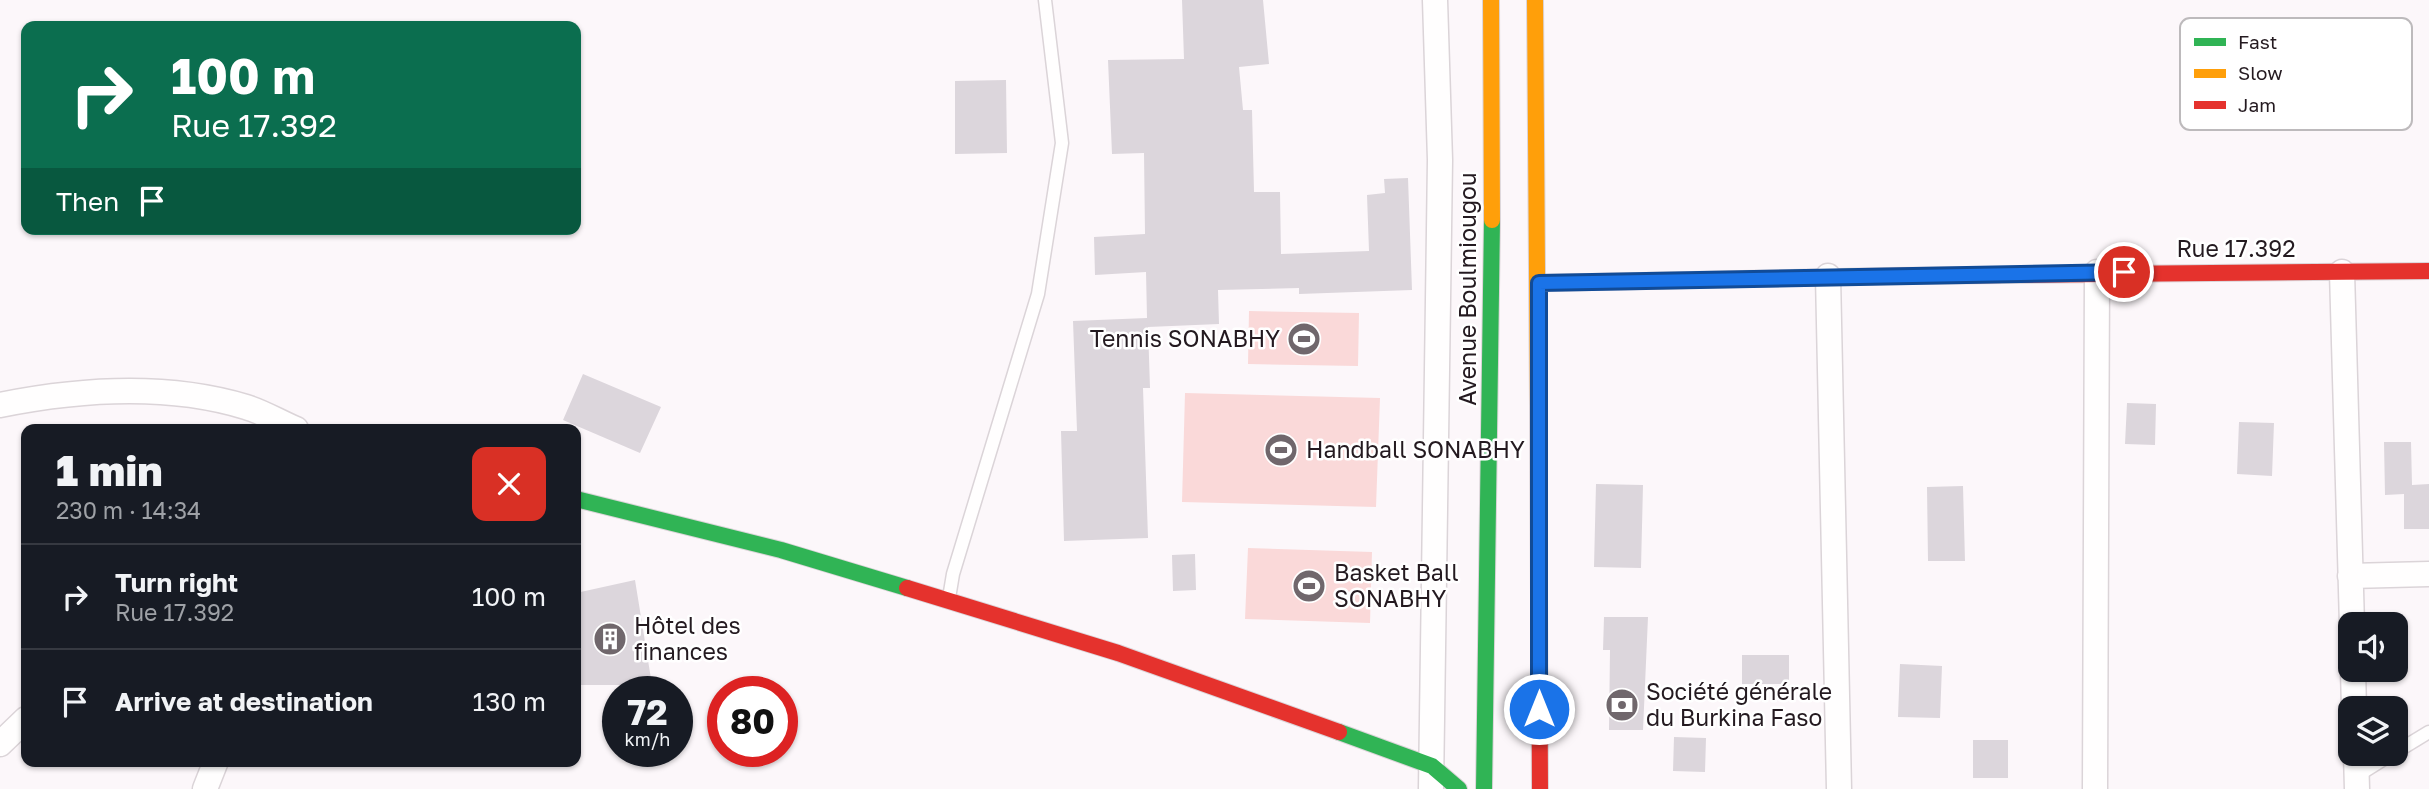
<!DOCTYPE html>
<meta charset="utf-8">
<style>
:root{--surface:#171b24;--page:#242831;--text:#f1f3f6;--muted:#9ea1a6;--line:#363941}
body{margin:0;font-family:"Golos Text",sans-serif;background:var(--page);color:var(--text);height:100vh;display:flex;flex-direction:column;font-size:26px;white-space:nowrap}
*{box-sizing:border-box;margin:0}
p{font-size:23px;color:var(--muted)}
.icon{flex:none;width:38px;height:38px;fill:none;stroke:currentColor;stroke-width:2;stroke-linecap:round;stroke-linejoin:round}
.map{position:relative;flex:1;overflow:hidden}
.side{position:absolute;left:21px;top:424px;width:560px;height:343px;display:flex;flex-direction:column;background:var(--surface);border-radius:14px;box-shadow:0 2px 5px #0004}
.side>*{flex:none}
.banner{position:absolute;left:21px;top:21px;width:560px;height:214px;border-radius:14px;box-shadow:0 2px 5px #0004;background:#0b6e4f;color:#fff;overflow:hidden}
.controls{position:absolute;left:2338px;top:612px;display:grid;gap:14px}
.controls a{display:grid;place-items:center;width:70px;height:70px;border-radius:14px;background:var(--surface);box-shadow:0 2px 5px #0004;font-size:35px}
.speed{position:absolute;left:602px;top:676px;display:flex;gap:14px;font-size:35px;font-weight:700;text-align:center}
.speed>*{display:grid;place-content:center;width:91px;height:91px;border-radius:50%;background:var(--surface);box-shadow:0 2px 5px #0004;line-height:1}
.speed small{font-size:18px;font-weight:400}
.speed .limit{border:10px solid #d22;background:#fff;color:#111}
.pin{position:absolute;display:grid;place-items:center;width:60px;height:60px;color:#fff;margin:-30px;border:4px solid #fff;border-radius:50%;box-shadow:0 2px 7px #0007}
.me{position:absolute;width:77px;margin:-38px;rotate:0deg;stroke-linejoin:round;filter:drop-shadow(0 0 5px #0008)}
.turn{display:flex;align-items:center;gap:24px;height:147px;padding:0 35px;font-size:32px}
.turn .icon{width:91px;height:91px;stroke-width:2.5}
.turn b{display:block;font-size:49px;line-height:60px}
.then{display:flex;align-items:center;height:66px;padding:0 35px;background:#0003;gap:14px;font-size:26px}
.round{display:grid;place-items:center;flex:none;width:74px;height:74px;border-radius:14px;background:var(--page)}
.headline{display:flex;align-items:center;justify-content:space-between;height:119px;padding:0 35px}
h1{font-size:42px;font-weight:800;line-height:52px}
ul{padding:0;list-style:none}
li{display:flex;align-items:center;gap:21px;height:105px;padding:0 35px;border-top:2px solid var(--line)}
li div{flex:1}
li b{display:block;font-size:26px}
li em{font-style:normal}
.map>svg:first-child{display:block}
</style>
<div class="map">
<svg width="2429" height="789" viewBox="0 0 2429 789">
<rect width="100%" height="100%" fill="#fcf7fa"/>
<path fill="#fad9d9" d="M 1249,311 L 1359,313 L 1358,366 L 1248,364 Z
M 1185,393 L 1380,398 L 1376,507 L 1182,502 Z
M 1248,548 L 1372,552 L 1370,623 L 1245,619 Z"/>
<path fill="#dcd6dc" d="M 1182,0 L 1263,0 L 1269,64 L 1239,67 L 1243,110 L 1252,110 L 1254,192 L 1280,192 L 1281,254 L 1369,251 L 1367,195 L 1385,193 L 1384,179 L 1408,178 L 1412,290 L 1299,294 L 1299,288 L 1218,290 L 1219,324 L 1148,327 L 1150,388 L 1143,388 L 1148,538 L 1064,541 L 1061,431 L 1077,431 L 1073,321 L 1147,318 L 1146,272 L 1095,275 L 1094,237 L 1145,234 L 1144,153 L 1112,154 L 1108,60 L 1184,59 Z
M 1006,80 L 1007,153 L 955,154 L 955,81 Z
M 583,374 L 661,407 L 640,453 L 563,420 Z
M 2127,403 L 2156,404 L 2155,445 L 2125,444 Z
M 2239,422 L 2274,423 L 2272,476 L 2237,474 Z
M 2384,442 L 2411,442 L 2412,485 L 2429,484 L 2429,529 L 2404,529 L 2404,494 L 2385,495 Z
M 1596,484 L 1643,485 L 1641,568 L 1594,567 Z
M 1963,486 L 1965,561 L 1928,561 L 1927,487 Z
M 1195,554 L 1196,590 L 1173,591 L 1172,555 Z
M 635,580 L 652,685 L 576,685 L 576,593 Z
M 1604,617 L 1648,617 L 1643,730 L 1609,730 L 1610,650 L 1603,650 Z
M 1742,655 L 1789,655 L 1789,684 L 1742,684 Z
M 1900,664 L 1942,666 L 1940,718 L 1898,717 Z
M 1674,737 L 1706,738 L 1705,772 L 1673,771 Z
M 1973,740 L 2008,740 L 2008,778 L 1973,778 Z"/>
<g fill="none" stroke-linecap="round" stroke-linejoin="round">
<defs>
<path id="lane" d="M 949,598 L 953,574 L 1038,294 L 1062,143 L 1045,0
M 2396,752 L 2429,732
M 2357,776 L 2392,754"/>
<path id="street" d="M 2342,272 L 2352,625
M 1828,276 L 1839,789
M 0,405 C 80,389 167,383 246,407 C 263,412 279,422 296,429
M 2350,576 L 2429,574
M 2353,670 L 2354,709
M 0,744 L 26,719
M 2356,754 L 2357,789
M 205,789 L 216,761
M 1431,789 L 1440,160 L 1435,0
M 2095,789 L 2097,272"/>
<path id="fast" d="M 1539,283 L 1887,276
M 576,499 L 781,550 L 907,588
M 1339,732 L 1432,766 L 1459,789
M 1484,789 L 1492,220"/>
<path id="slow" d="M 1491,0 L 1492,220
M 1535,0 L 1538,405"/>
<path id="jam" d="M 1887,276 L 2429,271
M 1538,405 L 1540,789
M 907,588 L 1118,653 L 1339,732"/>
</defs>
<use href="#lane" stroke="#dbd4d8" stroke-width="15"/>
<use href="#street" stroke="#dbd4d8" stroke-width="27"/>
<use href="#fast" stroke="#dbd4d8" stroke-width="18"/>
<use href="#slow" stroke="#dbd4d8" stroke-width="18"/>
<use href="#jam" stroke="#dbd4d8" stroke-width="18"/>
<use href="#lane" stroke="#fffefe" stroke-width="12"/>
<use href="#street" stroke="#fffefe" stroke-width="24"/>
<use href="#fast" stroke="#30b455" stroke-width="16"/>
<use href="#slow" stroke="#ff9f0a" stroke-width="16"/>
<use href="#jam" stroke="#e5322d" stroke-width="16"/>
</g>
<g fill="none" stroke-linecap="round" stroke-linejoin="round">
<defs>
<path id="route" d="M 1539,709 L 1539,283 L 2124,272"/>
</defs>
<use href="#route" stroke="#114b97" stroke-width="18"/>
<use href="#route" stroke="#1a73e8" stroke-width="12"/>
</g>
<defs>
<symbol id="stadium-disc" viewBox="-11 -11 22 22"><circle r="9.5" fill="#70676c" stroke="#fff"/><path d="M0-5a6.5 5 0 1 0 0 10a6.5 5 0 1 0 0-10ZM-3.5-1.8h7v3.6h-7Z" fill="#fff"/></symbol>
<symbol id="building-disc" viewBox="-11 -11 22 22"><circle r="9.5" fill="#70676c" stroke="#fff"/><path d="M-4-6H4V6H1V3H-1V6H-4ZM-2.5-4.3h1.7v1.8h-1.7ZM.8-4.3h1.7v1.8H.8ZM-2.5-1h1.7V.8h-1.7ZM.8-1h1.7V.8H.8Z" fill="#fff"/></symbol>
<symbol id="bank-disc" viewBox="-11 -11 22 22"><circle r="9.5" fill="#70676c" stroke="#fff"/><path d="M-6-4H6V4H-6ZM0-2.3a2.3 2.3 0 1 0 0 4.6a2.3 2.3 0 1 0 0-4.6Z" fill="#fff"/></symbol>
</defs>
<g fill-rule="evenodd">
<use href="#stadium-disc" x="1285" y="320" width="38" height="38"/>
<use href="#stadium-disc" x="1262" y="431" width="38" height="38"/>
<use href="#stadium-disc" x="1290" y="567" width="38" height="38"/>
<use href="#building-disc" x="591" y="620" width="38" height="38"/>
<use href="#bank-disc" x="1603" y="686" width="38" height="38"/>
</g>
<g text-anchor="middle" stroke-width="5" stroke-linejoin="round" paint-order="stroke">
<g font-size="23" fill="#241a20" stroke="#fff">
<text x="2236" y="257">Rue 17.392</text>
<text transform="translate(1468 289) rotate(-90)" y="8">Avenue Boulmiougou</text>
</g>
<g font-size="23" fill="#241a20" stroke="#fff" text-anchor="start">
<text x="1280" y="347" text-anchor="end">Tennis SONABHY</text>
<text x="1306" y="458">Handball SONABHY</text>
<text x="1334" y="581">Basket Ball<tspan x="1334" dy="26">SONABHY</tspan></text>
<text x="634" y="634">Hôtel des<tspan x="634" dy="26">finances</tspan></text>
<text x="1646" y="700">Société générale<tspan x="1646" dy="26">du Burkina Faso</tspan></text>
</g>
</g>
<rect x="2180" y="18" width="232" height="112" rx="10" fill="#fff" stroke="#bdbabc" stroke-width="2"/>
<rect x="2194" y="38" width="32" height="8" fill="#30b455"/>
<rect x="2194" y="69" width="32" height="9" fill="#ff9f0a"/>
<rect x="2194" y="101" width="32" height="8" fill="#e5322d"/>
<g font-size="19" fill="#241a20">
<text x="2238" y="49">Fast</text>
<text x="2238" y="80">Slow</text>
<text x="2238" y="112">Jam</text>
</g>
</svg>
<div class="controls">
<a><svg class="icon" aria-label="sound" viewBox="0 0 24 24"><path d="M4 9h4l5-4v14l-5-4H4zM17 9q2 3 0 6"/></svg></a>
<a><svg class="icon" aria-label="layers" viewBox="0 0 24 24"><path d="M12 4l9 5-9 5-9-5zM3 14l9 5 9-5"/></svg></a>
</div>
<div class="speed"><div>72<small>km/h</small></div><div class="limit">80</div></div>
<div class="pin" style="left:2124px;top:272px;background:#d93025"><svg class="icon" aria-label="arrive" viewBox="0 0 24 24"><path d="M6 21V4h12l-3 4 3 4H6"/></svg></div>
<svg class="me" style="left:1539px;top:709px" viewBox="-20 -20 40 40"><circle r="17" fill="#1a73e8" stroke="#fff" stroke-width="3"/><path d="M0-11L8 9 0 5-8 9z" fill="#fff"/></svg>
<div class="banner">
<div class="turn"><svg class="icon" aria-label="right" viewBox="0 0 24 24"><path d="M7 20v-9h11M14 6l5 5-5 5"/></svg><div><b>100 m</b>Rue 17.392</div></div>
<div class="then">Then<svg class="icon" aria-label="arrive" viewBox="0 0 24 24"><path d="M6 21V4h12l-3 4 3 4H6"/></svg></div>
</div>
<section class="side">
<div class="headline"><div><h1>1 min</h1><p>230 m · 14:34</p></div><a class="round" style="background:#d93025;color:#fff"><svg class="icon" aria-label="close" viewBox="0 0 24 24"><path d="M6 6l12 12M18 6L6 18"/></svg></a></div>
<ul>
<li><svg class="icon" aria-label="right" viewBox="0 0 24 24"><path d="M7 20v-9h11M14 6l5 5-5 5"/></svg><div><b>Turn right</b><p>Rue 17.392</p></div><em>100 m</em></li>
<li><svg class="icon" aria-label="arrive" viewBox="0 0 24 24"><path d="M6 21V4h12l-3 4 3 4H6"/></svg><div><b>Arrive at destination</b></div><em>130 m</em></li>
</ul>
</section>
</div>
